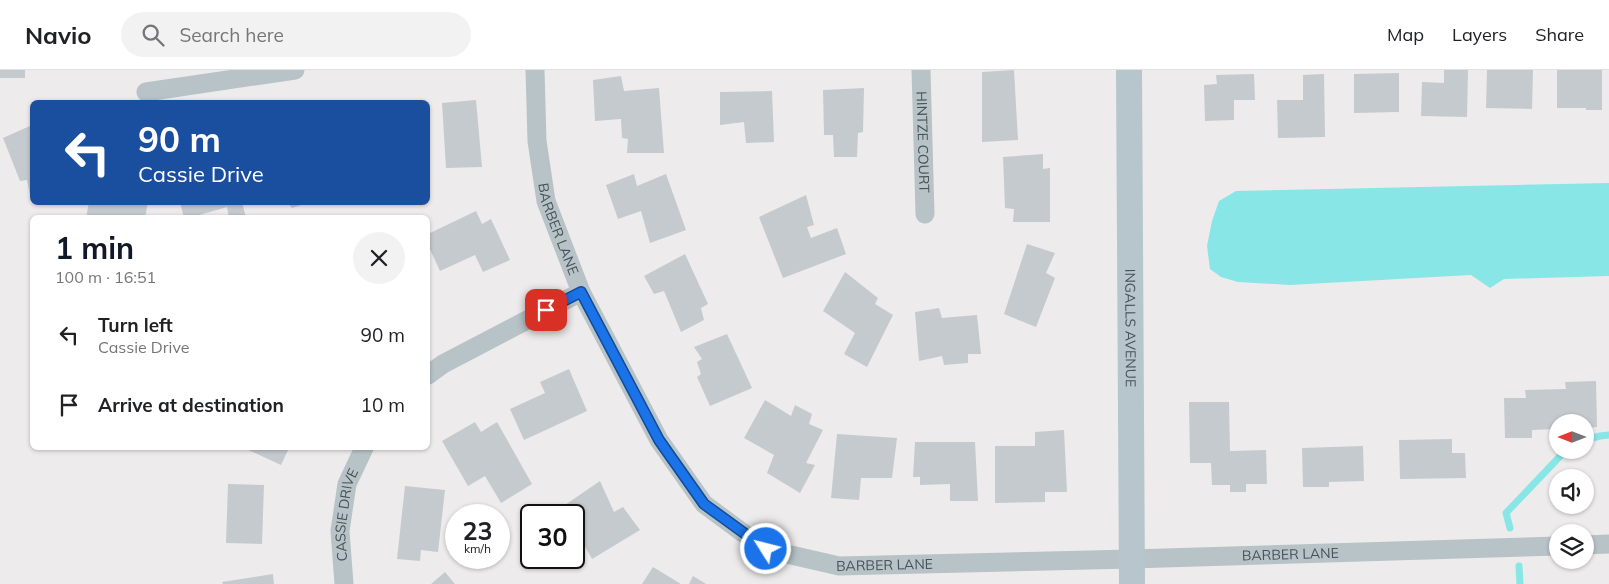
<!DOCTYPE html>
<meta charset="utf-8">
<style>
:root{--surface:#fff;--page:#f2f2f2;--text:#202124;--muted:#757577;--line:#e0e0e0;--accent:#111827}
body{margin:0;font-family:Mulish,sans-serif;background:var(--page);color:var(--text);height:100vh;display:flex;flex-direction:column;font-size:19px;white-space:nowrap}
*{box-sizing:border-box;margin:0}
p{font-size:16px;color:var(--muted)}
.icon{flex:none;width:28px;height:28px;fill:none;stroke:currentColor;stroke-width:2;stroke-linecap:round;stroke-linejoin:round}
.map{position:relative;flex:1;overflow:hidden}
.sheet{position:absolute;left:30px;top:145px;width:400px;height:235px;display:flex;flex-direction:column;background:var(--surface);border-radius:8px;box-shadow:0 1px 4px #0004}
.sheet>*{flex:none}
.banner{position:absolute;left:30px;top:30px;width:400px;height:105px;border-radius:8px;box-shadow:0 1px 4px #0004;background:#1a4fa0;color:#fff;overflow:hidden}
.needle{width:32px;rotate:270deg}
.buttons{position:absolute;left:1549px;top:344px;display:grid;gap:10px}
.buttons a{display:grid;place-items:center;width:45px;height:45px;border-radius:50%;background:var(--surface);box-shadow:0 1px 4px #0004;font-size:25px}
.speed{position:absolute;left:445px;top:434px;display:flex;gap:10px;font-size:25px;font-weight:700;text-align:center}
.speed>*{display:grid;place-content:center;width:65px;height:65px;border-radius:50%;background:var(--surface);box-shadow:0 1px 4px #0004;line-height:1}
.speed small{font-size:12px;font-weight:400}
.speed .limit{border:2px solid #111;border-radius:8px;background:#fff;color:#111}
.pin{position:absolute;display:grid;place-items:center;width:42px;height:42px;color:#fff;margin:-21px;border-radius:10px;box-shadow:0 2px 8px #0006}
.me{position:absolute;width:55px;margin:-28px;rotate:306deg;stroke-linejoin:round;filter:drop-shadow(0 0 4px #0008)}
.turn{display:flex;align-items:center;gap:18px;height:105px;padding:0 25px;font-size:22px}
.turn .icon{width:65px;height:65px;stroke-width:2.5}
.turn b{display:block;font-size:35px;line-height:42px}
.round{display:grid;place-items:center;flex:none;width:52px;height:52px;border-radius:26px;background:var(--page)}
.head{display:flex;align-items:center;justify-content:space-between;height:85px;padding:0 25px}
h1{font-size:30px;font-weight:700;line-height:38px;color:var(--accent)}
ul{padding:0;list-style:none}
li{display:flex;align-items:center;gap:15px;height:70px;padding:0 25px}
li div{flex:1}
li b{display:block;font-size:19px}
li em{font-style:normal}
header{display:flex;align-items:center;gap:30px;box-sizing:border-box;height:70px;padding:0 25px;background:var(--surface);border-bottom:1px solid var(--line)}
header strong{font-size:24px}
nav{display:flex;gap:28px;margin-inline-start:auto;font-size:18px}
.search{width:350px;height:45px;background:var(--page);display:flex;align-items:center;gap:12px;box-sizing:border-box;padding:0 18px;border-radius:28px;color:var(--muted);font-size:19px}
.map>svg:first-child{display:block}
</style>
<header>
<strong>Navio</strong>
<div class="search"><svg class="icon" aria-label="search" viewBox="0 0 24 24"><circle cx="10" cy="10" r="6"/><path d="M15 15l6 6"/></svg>Search here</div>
<nav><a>Map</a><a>Layers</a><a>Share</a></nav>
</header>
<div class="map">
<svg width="1609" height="514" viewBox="0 0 1609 514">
<rect width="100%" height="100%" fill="#eeebec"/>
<path fill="#88e6e7" d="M 1609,113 L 1609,206 L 1504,209 L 1490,218 L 1471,205 L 1290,215 L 1238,212 L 1221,207 L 1210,199 L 1207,176 L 1212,151 L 1219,131 L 1236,121 Z"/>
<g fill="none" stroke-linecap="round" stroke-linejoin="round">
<path stroke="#88e6e7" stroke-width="7" d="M 1585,370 L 1600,366 L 1609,365
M 1510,458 L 1506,443 L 1566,380
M 1519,496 L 1520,514"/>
</g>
<path fill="#c5cace" d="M 0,0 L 25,0 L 25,8 L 0,8 Z
M 1014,0 L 1018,70 L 982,72 L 982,2 Z
M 1444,0 L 1468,0 L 1467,47 L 1421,46 L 1422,12 L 1444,13 Z
M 1487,0 L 1533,0 L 1532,39 L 1486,38 Z
M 1557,0 L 1602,0 L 1602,40 L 1586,40 L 1586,38 L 1557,38 Z
M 1399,3 L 1399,42 L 1354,43 L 1354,4 Z
M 1254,4 L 1255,30 L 1234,30 L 1234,50 L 1205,51 L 1204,15 L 1217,14 L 1216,5 Z
M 1324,4 L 1325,67 L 1278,68 L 1277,30 L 1303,30 L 1303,5 Z
M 621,6 L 624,21 L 659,18 L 664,83 L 627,83 L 628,69 L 622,68 L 621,49 L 595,51 L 593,10 Z
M 864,18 L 863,62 L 858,63 L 857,87 L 834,87 L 833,65 L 824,65 L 823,20 Z
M 772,21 L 774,72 L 746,73 L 744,52 L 720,55 L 720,22 Z
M 476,30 L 482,97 L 446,98 L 442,33 Z
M 32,55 L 32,123 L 30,124 L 27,110 L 20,111 L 3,68 Z
M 1043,84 L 1043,99 L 1050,98 L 1050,152 L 1013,152 L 1014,139 L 1005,138 L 1003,87 Z
M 634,104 L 637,116 L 666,104 L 686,160 L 650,173 L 641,141 L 618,149 L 606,115 Z
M 806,125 L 814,155 L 807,157 L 811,168 L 837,158 L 846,184 L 783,208 L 759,147 Z
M 89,132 L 148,132 L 145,148 L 86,148 Z
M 180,132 L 242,132 L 246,148 L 229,148 L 227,137 L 189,148 L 184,148 Z
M 287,132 L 302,132 L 301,135 L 292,138 Z
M 476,141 L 482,154 L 491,149 L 510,190 L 483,202 L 475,185 L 440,201 L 428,175 L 428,164 Z
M 1027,174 L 1055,183 L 1046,203 L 1055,208 L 1036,257 L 1004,244 Z
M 685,184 L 708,234 L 701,238 L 704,250 L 681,262 L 664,221 L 654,224 L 644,206 Z
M 845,202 L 878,228 L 875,234 L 893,245 L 867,297 L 844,284 L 855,263 L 823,241 Z
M 939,238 L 942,248 L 977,245 L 981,284 L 968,284 L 968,293 L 944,295 L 942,286 L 919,291 L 915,242 Z
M 727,264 L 752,318 L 710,336 L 697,307 L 701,304 L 697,292 L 702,289 L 694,277 Z
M 569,299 L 587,341 L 524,370 L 510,339 L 545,323 L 540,312 Z
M 1596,311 L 1597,357 L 1585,358 L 1585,352 L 1558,352 L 1558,359 L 1532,360 L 1532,368 L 1505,368 L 1504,328 L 1526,328 L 1525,320 L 1566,319 L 1565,312 Z
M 765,330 L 791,346 L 795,335 L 812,344 L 809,354 L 823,360 L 806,393 L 815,395 L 800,423 L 767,403 L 774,385 L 744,368 Z
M 1189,332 L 1229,332 L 1230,381 L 1266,380 L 1267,414 L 1246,414 L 1246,422 L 1230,422 L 1230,415 L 1212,415 L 1211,393 L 1190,393 Z
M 475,352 L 481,362 L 497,352 L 532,414 L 501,433 L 485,406 L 468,416 L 442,371 Z
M 1064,360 L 1067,422 L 1045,422 L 1045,432 L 995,433 L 995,376 L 1035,376 L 1035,362 Z
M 837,364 L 897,368 L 892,408 L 861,408 L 859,430 L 831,428 Z
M 1452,369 L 1452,383 L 1465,383 L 1466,408 L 1400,409 L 1399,370 Z
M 915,372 L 975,372 L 978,431 L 950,431 L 950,414 L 920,415 L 920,407 L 913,407 Z
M 1363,376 L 1364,411 L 1329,412 L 1329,417 L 1303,417 L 1302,378 Z
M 244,378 L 289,378 L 281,395 Z
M 600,411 L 614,442 L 623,437 L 640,460 L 592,489 L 574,457 L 574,445 L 566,445 L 562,437 Z
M 228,414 L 264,415 L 262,474 L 226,473 Z
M 405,416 L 445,420 L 438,482 L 421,480 L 420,491 L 397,489 Z
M 653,497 L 681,514 L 642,514 Z
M 445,502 L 455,514 L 431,514 Z
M 273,504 L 274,514 L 223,514 L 222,512 Z
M 693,506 L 706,514 L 689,514 Z"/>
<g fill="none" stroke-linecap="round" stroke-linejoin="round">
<g stroke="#b7c3c7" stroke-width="19">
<path id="s1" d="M 535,0 L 537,71 L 546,131 L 581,222 L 659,370 L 704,434 L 765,479 L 839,496 L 1131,489 L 1558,476"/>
<path id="s2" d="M 921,0 L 925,144"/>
<path d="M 146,22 L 295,0"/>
<path d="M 428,305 L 443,294 L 581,222"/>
<path d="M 1585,475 L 1609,474"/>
<path id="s3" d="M 344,514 L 340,461 L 347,414 L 364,378"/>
</g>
<path stroke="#b7c6cc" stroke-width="26" id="s4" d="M 1129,0 L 1132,514"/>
</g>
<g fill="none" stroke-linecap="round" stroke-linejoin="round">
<defs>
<path id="route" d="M 546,240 L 581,222 L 659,370 L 704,434 L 766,479"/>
</defs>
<use href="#route" stroke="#114b97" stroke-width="12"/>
<use href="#route" stroke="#1a73e8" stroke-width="9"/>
</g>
<g text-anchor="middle" stroke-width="5" stroke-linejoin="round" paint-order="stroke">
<g font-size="14" fill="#455257" stroke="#fff">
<text dy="5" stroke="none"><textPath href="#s2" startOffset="72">HINTZE COURT</textPath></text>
<text dy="5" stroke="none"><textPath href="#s1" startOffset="162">BARBER LANE</textPath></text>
<text dy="5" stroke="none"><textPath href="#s4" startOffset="258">INGALLS AVENUE</textPath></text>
<text dy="5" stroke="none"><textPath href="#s3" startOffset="70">CASSIE DRIVE</textPath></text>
<text dy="5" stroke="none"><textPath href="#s1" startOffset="1078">BARBER LANE</textPath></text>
<text dy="5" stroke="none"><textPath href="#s1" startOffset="672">BARBER LANE</textPath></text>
</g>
</g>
</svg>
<div class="buttons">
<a><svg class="needle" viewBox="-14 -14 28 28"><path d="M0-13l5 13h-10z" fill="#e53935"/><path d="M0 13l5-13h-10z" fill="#757577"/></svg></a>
<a><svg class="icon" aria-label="sound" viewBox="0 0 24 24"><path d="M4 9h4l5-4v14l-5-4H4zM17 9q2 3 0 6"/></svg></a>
<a><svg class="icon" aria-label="layers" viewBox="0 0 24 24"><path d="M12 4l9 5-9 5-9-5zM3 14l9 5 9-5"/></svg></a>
</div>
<div class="speed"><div>23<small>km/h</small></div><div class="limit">30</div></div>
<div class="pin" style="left:546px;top:240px;background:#d93025"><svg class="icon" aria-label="arrive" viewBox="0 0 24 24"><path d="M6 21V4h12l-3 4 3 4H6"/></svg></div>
<svg class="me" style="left:766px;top:479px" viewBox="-20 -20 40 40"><circle r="17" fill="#1a73e8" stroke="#fff" stroke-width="3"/><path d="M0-11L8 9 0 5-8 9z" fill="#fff"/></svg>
<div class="banner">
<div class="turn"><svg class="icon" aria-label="left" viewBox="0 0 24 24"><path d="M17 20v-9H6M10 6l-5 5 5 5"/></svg><div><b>90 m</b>Cassie Drive</div></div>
</div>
<section class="sheet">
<div class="head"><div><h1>1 min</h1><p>100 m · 16:51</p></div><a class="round"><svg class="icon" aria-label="close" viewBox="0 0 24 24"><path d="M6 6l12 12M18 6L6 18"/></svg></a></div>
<ul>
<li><svg class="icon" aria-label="left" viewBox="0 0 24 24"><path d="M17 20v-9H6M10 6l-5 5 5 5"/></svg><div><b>Turn left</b><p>Cassie Drive</p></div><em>90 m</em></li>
<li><svg class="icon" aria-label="arrive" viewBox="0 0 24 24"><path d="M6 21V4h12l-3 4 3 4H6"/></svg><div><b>Arrive at destination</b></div><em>10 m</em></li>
</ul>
</section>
</div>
